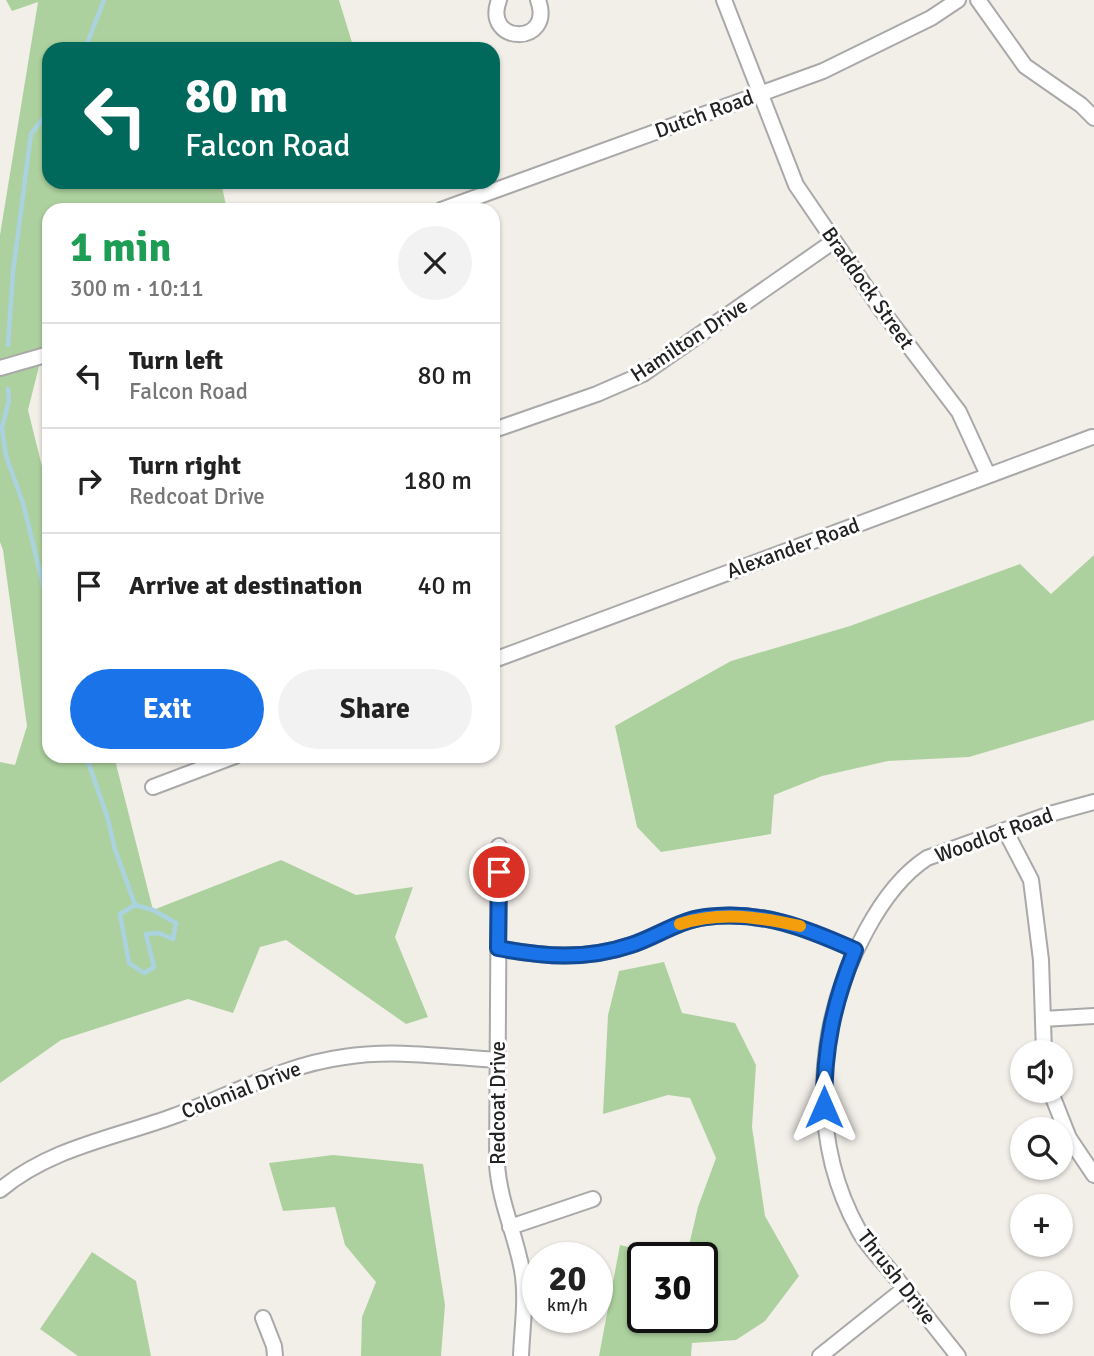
<!DOCTYPE html>
<meta charset="utf-8">
<style>
:root{--surface:#fff;--page:#f2f2f2;--text:#222;--muted:#767676;--line:#e0e0e0;--accent:#1a73e8}
body{margin:0;font-family:Signika,sans-serif;background:var(--page);color:var(--text);height:100vh;display:flex;flex-direction:column;font-size:26px;white-space:nowrap}
*{box-sizing:border-box;margin:0}
p{font-size:23px;color:var(--muted)}
.icon{flex:none;width:38px;height:38px;fill:none;stroke:currentColor;stroke-width:2;stroke-linecap:round;stroke-linejoin:round}
.map{position:relative;flex:1;overflow:hidden}
.side{position:absolute;left:42px;top:203px;width:458px;height:560px;display:flex;flex-direction:column;background:var(--surface);border-radius:21px;box-shadow:0 2px 5px #0004}
.side>*{flex:none}
.banner{position:absolute;left:42px;top:42px;width:458px;height:147px;border-radius:21px;box-shadow:0 2px 5px #0004;background:#00695c;color:#fff;overflow:hidden}
.tools{position:absolute;left:1010px;top:1040px;display:grid;gap:14px}
.tools a{display:grid;place-items:center;width:63px;height:63px;border-radius:50%;background:var(--surface);box-shadow:0 2px 5px #0004;font-size:35px}
.speed{position:absolute;left:522px;top:1242px;display:flex;gap:14px;font-size:35px;font-weight:700;text-align:center}
.speed>*{display:grid;place-content:center;width:91px;height:91px;border-radius:50%;background:var(--surface);box-shadow:0 2px 5px #0004;line-height:1}
.speed small{font-size:18px;font-weight:400}
.speed .limit{border:4px solid #111;border-radius:10px;background:#fff;color:#111}
.pin{position:absolute;display:grid;place-items:center;width:60px;height:60px;color:#fff;margin:-30px;border:4px solid #fff;border-radius:50%;box-shadow:0 2px 7px #0007}
.me{position:absolute;width:77px;margin:-38px;rotate:0deg;stroke-linejoin:round;filter:drop-shadow(0 0 5px #0008)}
.turn{display:flex;align-items:center;gap:24px;height:147px;padding:0 28px;font-size:32px}
.turn .icon{width:91px;height:91px;stroke-width:2.5}
.turn b{display:block;font-size:49px;line-height:60px}
.round{display:grid;place-items:center;flex:none;width:74px;height:74px;border-radius:37px;background:var(--page)}
.overview{display:flex;align-items:center;justify-content:space-between;height:119px;padding:0 28px}
h1{font-size:42px;font-weight:700;line-height:52px;color:#1e9e55}
.cta{display:flex;gap:14px;margin-top:auto;padding:14px 28px}
.cta a{flex:1;height:80px;border-radius:42px;background:var(--accent);color:#fff;font-size:28px;font-weight:700;line-height:80px;text-align:center}
.cta a+a{background:var(--page);color:var(--text)}
ul{padding:0;list-style:none}
li{display:flex;align-items:center;gap:21px;height:105px;padding:0 28px;border-top:2px solid var(--line)}
li div{flex:1}
li b{display:block;font-size:26px}
li em{font-style:normal}
.map>svg:first-child{display:block}
</style>
<div class="map">
<svg width="1094" height="1356" viewBox="0 0 1094 1356">
<rect width="100%" height="100%" fill="#f2efe9"/>
<path fill="#add19e" d="M 6,0 L 339,0 L 354,49 L 49,49 L 49,182 L 221,182 L 227,210 L 49,210 L 49,334 L 47,335 L 28,410 L 49,495 L 49,756 L 114,756 L 153,910 L 281,860 L 356,895 L 413,887 L 395,937 L 428,1017 L 406,1024 L 286,940 L 260,947 L 233,1013 L 188,999 L 61,1040 L 0,1083 L 0,762 L 15,765 L 27,726 L 3,550 L 0,542 L 0,235 L 38,2 L 12,11 Z
M 1094,555 L 1094,720 L 969,757 L 888,761 L 822,776 L 774,795 L 771,834 L 661,852 L 637,827 L 615,726 L 731,661 L 850,626 L 1020,564 L 1051,594 Z
M 664,962 L 682,1013 L 735,1023 L 756,1065 L 752,1127 L 765,1216 L 799,1276 L 765,1321 L 736,1340 L 692,1343 L 691,1356 L 599,1356 L 620,1245 L 675,1258 L 642,1258 L 642,1318 L 702,1318 L 702,1258 L 686,1258 L 698,1207 L 716,1158 L 690,1098 L 668,1095 L 603,1114 L 608,1015 L 619,971 Z
M 333,1155 L 423,1164 L 445,1305 L 441,1356 L 361,1356 L 362,1317 L 376,1282 L 345,1245 L 335,1207 L 283,1211 L 269,1163 Z
M 92,1252 L 136,1281 L 151,1356 L 78,1356 L 40,1329 Z"/>
<g fill="none" stroke-linecap="round" stroke-linejoin="round">
<path stroke="#aad3df" stroke-width="4.5" d="M 85,49 L 104,0
M 8,345 L 13,272 L 31,134 L 49,111
M 8,389 L 9,400 L 2,428 L 6,456 L 23,503 L 49,609
M 86,756 L 107,816 L 115,849 L 135,905
M 135,905 L 153,910 L 176,923 L 173,939 L 159,933 L 146,934 L 154,967 L 144,973 L 129,963 L 120,914 Z"/>
<defs>
<path id="minor" d="M 499,0 C 482,45 555,46 538,0
M 724,0 L 796,185 L 880,308 L 959,412 L 988,475
M 978,0 L 1025,66 L 1081,105 L 1094,118
M 441,210 L 823,71 L 931,18 L 958,0
M 0,368 L 49,354
M 494,430 L 597,394 L 643,374 L 834,241
M 494,660 L 1092,437
M 153,787 L 235,756
M 1005,830 L 1031,880 L 1041,960 L 1044,1052
M 499,846 L 497,1165 C 500,1203 515,1233 522,1270 C 527,1298 522,1328 521,1356
M 498,948 C 543,957 587,960 631,945 C 656,937 679,920 706,917 C 761,910 806,928 855,950
M 1043,1019 L 1094,1016
M 1050,1090 L 1069,1138 L 1094,1175
M 0,1190 C 50,1148 114,1138 174,1116 C 231,1095 284,1065 344,1057 C 394,1049 447,1057 498,1060
M 510,1227 L 593,1199
M 263,1318 L 274,1346 L 275,1356
M 820,1356 L 904,1289
M 958,1356 C 936,1328 914,1301 892,1273 C 881,1259 867,1246 859,1231 C 807,1138 816,1021 866,931 C 881,903 901,875 927,858 L 1050,814 L 1094,802"/>
</defs>
<use href="#minor" stroke="#a9a9a9" stroke-width="18"/>
<use href="#minor" stroke="#fff" stroke-width="14"/>
</g>
<g fill="none" stroke-linecap="round" stroke-linejoin="round">
<defs>
<path id="route" d="M 499,872 L 498,948 C 543,957 587,960 631,945 C 656,937 679,920 706,917 C 761,910 806,928 855,950 C 833,1004 824,1049 824,1107"/>
</defs>
<use href="#route" stroke="#114b97" stroke-width="18"/>
<use href="#route" stroke="#1a73e8" stroke-width="12"/>
<path stroke="#f59e0b" stroke-width="12" d="M 680,924 C 721,911 759,917 800,926"/>
</g>
<g text-anchor="middle" stroke-width="6" stroke-linejoin="round" paint-order="stroke">
<g font-size="21" fill="#222" stroke="#fff">
<text transform="translate(704 114) rotate(-20)" y="7">Dutch Road</text>
<text transform="translate(868 288) rotate(55)" y="7">Braddock Street</text>
<text transform="translate(689 340) rotate(-33)" y="7">Hamilton Drive</text>
<text transform="translate(793 548) rotate(-20)" y="7">Alexander Road</text>
<text transform="translate(994 835) rotate(-20)" y="7">Woodlot Road</text>
<text transform="translate(241 1090) rotate(-21)" y="7">Colonial Drive</text>
<text transform="translate(498 1103) rotate(-90)" y="7">Redcoat Drive</text>
<text transform="translate(897 1277) rotate(52)" y="7">Thrush Drive</text>
</g>
</g>
</svg>
<div class="tools">
<a><svg class="icon" aria-label="sound" viewBox="0 0 24 24"><path d="M4 9h4l5-4v14l-5-4H4zM17 9q2 3 0 6"/></svg></a>
<a><svg class="icon" aria-label="search" viewBox="0 0 24 24"><circle cx="10" cy="10" r="6"/><path d="M15 15l6 6"/></svg></a>
<a>+</a>
<a>−</a>
</div>
<div class="speed"><div>20<small>km/h</small></div><div class="limit">30</div></div>
<div class="pin" style="left:499px;top:872px;background:#d93025"><svg class="icon" aria-label="arrive" viewBox="0 0 24 24"><path d="M6 21V4h12l-3 4 3 4H6"/></svg></div>
<svg class="me" style="left:824px;top:1107px" viewBox="-20 -20 40 40"><path d="M0-17L14 15 0 8-14 15z" fill="#1a73e8" stroke="#fff" stroke-width="4"/></svg>
<div class="banner">
<div class="turn"><svg class="icon" aria-label="left" viewBox="0 0 24 24"><path d="M17 20v-9H6M10 6l-5 5 5 5"/></svg><div><b>80 m</b>Falcon Road</div></div>
</div>
<section class="side">
<div class="overview"><div><h1>1 min</h1><p>300 m · 10:11</p></div><a class="round"><svg class="icon" aria-label="close" viewBox="0 0 24 24"><path d="M6 6l12 12M18 6L6 18"/></svg></a></div>
<ul>
<li><svg class="icon" aria-label="left" viewBox="0 0 24 24"><path d="M17 20v-9H6M10 6l-5 5 5 5"/></svg><div><b>Turn left</b><p>Falcon Road</p></div><em>80 m</em></li>
<li><svg class="icon" aria-label="right" viewBox="0 0 24 24"><path d="M7 20v-9h11M14 6l5 5-5 5"/></svg><div><b>Turn right</b><p>Redcoat Drive</p></div><em>180 m</em></li>
<li><svg class="icon" aria-label="arrive" viewBox="0 0 24 24"><path d="M6 21V4h12l-3 4 3 4H6"/></svg><div><b>Arrive at destination</b></div><em>40 m</em></li>
</ul>
<div class="cta"><a>Exit</a><a>Share</a></div>
</section>
</div>
